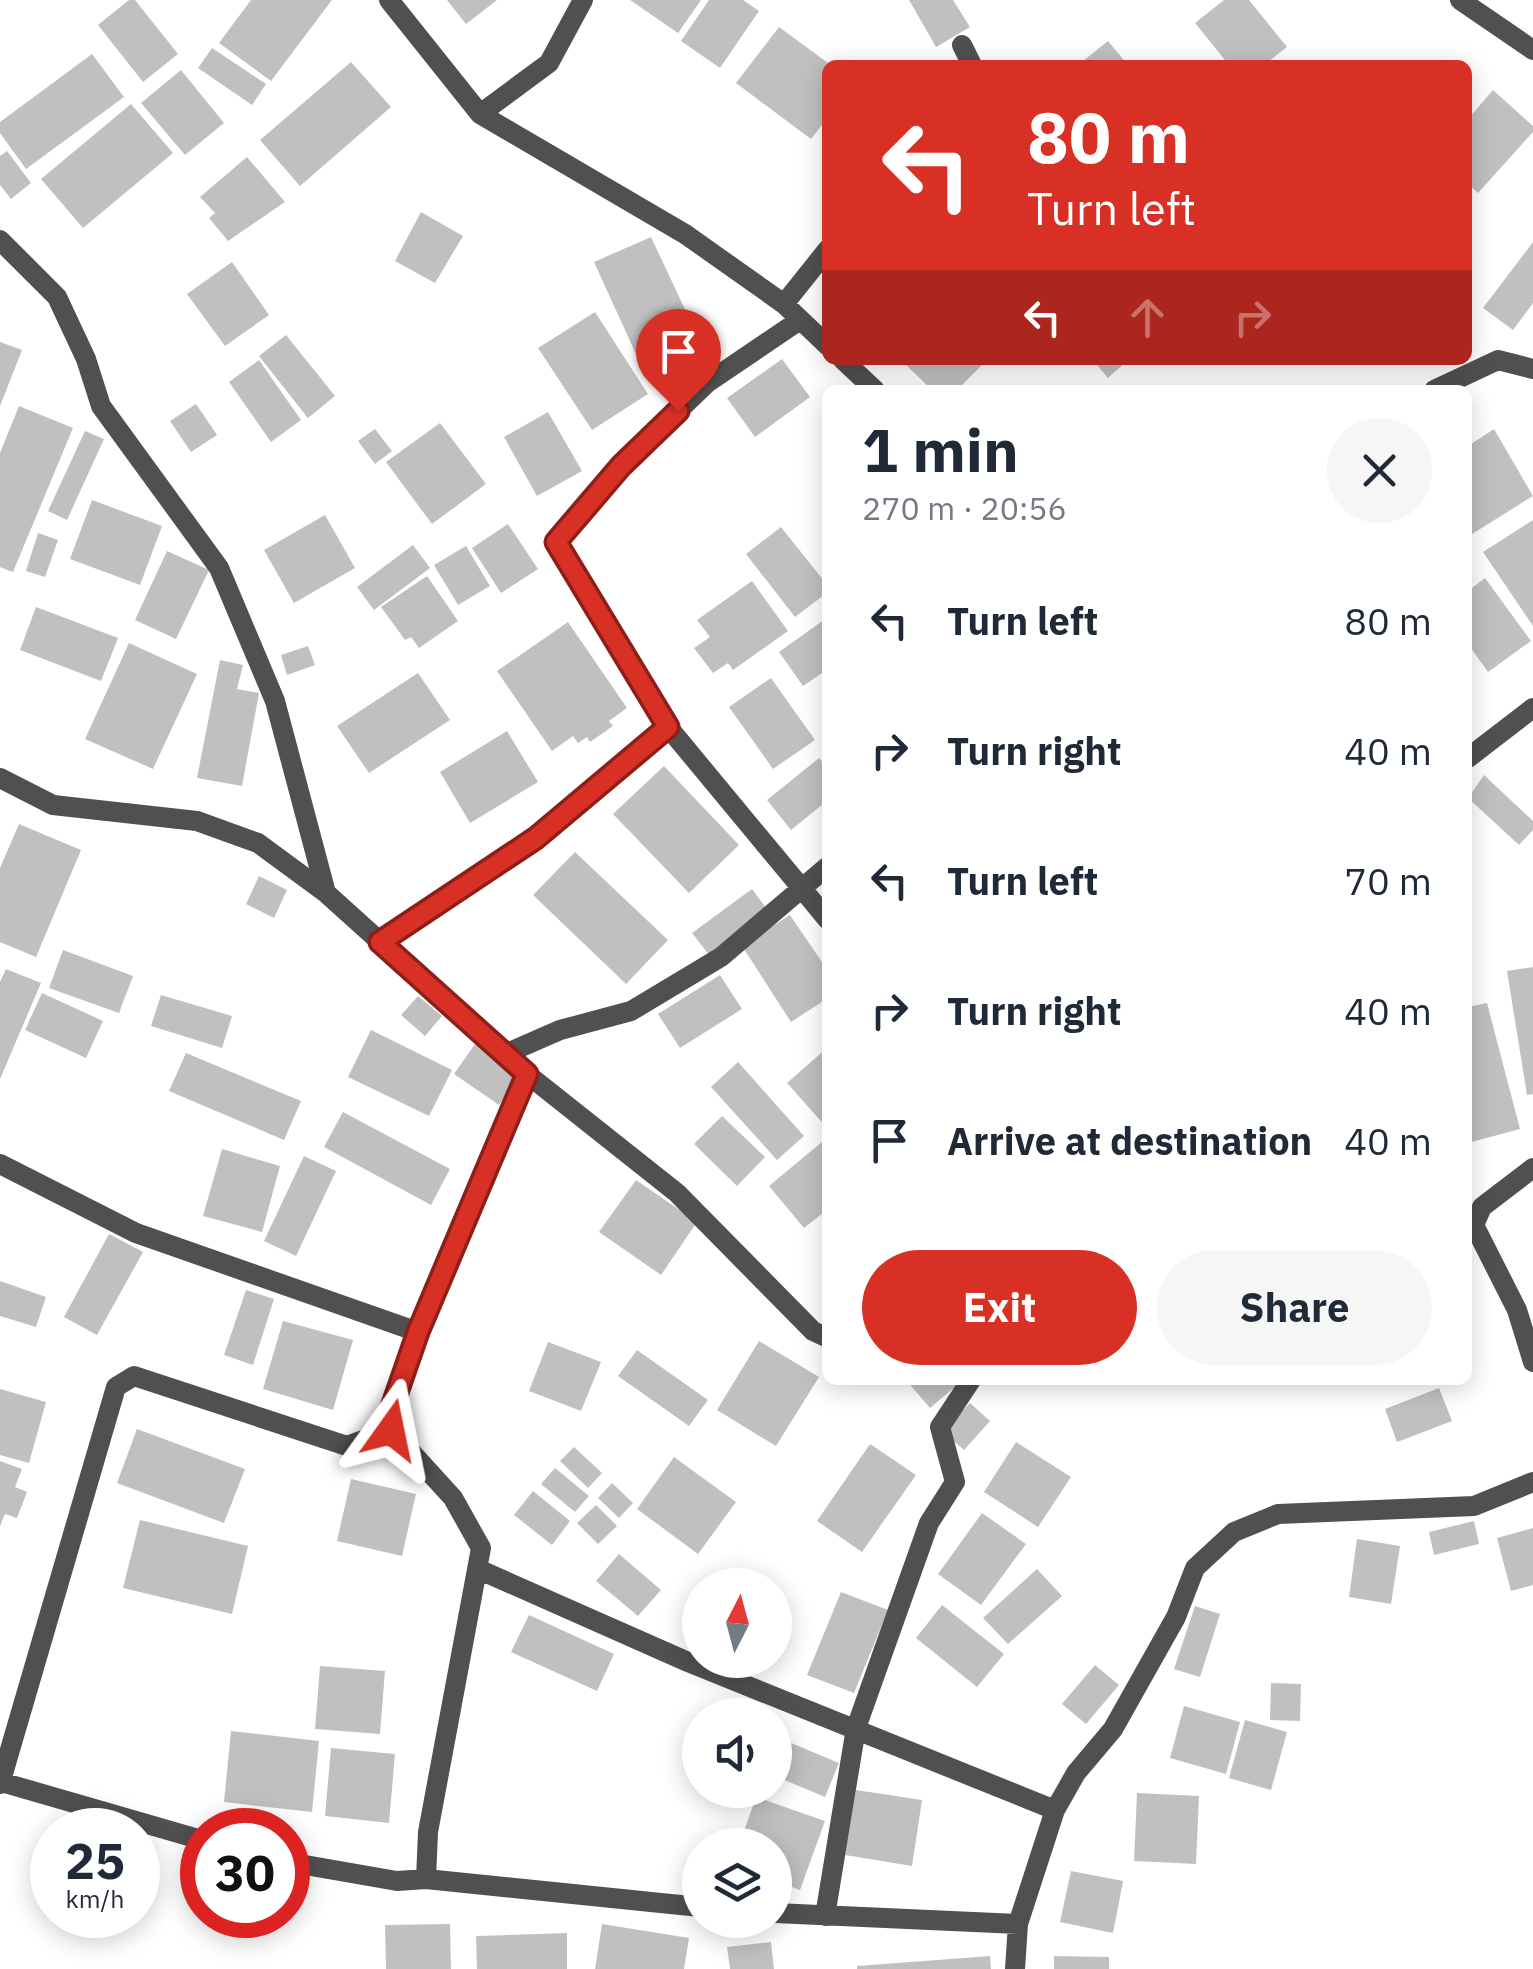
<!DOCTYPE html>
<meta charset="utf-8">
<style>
:root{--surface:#fff;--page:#f6f6f7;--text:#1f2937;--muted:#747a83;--accent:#d93025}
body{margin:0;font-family:"IBM Plex Sans",sans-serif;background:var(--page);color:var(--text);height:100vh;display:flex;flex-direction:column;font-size:38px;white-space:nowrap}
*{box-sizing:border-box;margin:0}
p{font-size:32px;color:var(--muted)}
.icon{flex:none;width:55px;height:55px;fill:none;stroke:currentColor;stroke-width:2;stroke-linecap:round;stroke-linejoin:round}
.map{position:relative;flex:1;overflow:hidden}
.drawer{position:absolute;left:822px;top:385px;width:650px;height:1000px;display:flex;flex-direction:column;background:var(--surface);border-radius:15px;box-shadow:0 5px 25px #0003}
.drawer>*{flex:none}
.guide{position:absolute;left:822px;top:60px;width:650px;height:305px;border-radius:15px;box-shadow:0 5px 25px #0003;background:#d93025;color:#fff;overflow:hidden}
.needle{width:65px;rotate:6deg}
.tools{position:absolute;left:682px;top:1568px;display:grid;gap:20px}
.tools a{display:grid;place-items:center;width:110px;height:110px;border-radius:50%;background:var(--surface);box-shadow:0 5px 25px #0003;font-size:50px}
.speed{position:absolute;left:30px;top:1808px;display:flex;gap:20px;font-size:50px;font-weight:700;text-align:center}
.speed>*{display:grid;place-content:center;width:130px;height:130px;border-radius:50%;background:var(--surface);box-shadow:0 5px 25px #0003;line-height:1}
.speed small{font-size:25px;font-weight:400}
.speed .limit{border:15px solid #d22;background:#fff;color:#111}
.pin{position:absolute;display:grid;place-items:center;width:85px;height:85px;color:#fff;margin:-102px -42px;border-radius:50% 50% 50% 0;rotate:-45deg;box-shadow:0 0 10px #0007}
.pin .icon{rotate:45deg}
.me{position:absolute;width:110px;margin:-55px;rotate:12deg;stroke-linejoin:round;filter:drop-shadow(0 0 8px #0008)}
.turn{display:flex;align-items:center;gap:35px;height:210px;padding:0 40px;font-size:45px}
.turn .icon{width:130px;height:130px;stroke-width:2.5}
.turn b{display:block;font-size:70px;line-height:85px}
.lanes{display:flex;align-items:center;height:95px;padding:0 40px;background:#0003;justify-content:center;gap:50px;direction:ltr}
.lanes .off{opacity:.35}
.round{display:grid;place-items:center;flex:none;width:105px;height:105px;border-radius:52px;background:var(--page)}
.headline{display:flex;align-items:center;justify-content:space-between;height:170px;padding:0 40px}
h1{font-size:60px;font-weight:700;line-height:75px}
.cta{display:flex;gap:20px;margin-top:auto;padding:20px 40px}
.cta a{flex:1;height:115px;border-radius:60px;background:var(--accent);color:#fff;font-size:40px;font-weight:700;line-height:115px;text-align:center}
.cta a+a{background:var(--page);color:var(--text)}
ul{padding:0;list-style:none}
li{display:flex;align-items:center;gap:30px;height:130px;padding:0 40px}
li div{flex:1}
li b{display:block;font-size:38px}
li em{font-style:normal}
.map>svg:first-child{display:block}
</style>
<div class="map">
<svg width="1533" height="1969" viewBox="0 0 1533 1969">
<rect width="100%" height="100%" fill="#fff"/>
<path fill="#c0c0c0" d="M 129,0 L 135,0 L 178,54 L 143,82 L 98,25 Z
M 251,0 L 332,0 L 271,81 L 219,43 Z
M 447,0 L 497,0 L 466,24 Z
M 630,0 L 701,0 L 678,33 Z
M 709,0 L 743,0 L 759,11 L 720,68 L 681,41 Z
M 909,0 L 953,0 L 970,27 L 936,47 Z
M 1224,0 L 1249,0 L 1287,47 L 1264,65 L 1229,65 L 1195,23 Z
M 779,27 L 828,63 L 828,117 L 811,139 L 736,83 Z
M 1108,41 L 1128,65 L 1078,65 Z
M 212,48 L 266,84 L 252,105 L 198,68 Z
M 92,54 L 124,97 L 26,169 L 0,133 L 0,122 Z
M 351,62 L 391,107 L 300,186 L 260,140 Z
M 181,70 L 224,123 L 185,155 L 141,103 Z
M 1493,90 L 1533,126 L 1533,132 L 1478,193 L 1468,184 L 1468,119 Z
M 131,104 L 173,153 L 83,228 L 41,179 Z
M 7,151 L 31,183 L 11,199 L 0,185 L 0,156 Z
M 247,157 L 285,202 L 228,241 L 209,218 L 215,213 L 200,197 Z
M 421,212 L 463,236 L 435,283 L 395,261 Z
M 651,237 L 704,350 L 646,376 L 594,262 Z
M 1533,242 L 1533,303 L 1513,330 L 1483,308 Z
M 232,262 L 269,315 L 225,346 L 187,294 Z
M 595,312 L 648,394 L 592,430 L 538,348 Z
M 286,335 L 335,396 L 308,418 L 259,356 Z
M 0,342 L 22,350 L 0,406 Z
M 782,359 L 810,397 L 755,437 L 727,398 Z
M 259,360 L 301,420 L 271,442 L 229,382 Z
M 901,360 L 987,360 L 957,390 L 932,390 Z
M 1093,360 L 1128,360 L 1108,378 Z
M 196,404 L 217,435 L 191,452 L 170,421 Z
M 19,406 L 73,428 L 13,572 L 0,567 L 0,453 Z
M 548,412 L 582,471 L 537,496 L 504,437 Z
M 440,423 L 486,484 L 432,524 L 386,462 Z
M 375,429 L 392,451 L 375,464 L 358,441 Z
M 1494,429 L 1533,496 L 1472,534 L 1468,527 L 1468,446 Z
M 85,431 L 104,439 L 67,520 L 48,511 Z
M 92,500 L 162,526 L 140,585 L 70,559 Z
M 325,515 L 355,568 L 294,603 L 264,550 Z
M 1533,520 L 1533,626 L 1483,552 Z
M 508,524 L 538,569 L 501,593 L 472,548 Z
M 781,527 L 828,586 L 828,592 L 795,617 L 746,554 Z
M 38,533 L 58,540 L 45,577 L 26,571 Z
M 413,545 L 430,568 L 374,610 L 357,587 Z
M 466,546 L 490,586 L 458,605 L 434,565 Z
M 167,551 L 209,570 L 176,639 L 135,620 Z
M 427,576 L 458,621 L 419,648 L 411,637 L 405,640 L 381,607 Z
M 1485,578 L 1531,641 L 1488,672 L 1468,644 L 1468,591 Z
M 752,581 L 788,631 L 733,670 L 728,663 L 713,673 L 694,648 L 710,637 L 697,620 Z
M 36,607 L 118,638 L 101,681 L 20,650 Z
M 828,617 L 828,669 L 803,686 L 779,652 Z
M 568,622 L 627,708 L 609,721 L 613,726 L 590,742 L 587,737 L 578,743 L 573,736 L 552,751 L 497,671 Z
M 129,643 L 197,674 L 153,769 L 85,739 Z
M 308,646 L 315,665 L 287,675 L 281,655 Z
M 220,660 L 243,665 L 237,689 L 259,693 L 242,786 L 197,778 Z
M 418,673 L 450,720 L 369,773 L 337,726 Z
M 771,678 L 815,740 L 773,769 L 729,707 Z
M 507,731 L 538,782 L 470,823 L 440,772 Z
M 819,758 L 828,768 L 828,800 L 791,830 L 767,800 Z
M 664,766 L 739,845 L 689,893 L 613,814 Z
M 1484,775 L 1533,821 L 1533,830 L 1519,845 L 1468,798 Z
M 19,824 L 81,850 L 36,957 L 0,942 L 0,868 Z
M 575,852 L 668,940 L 626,984 L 533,895 Z
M 259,876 L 287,890 L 274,918 L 246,904 Z
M 752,889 L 769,912 L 710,956 L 692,933 Z
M 790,915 L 828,971 L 828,998 L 791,1022 L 742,946 Z
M 63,950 L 133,976 L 119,1013 L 49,988 Z
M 1533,967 L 1533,1094 L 1527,1095 L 1507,971 Z
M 6,969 L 41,983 L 0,1079 L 0,982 Z
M 720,975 L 742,1009 L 680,1048 L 658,1014 Z
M 42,993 L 103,1021 L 86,1058 L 25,1030 Z
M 161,995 L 232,1016 L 222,1048 L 151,1026 Z
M 418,996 L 442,1016 L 425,1036 L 401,1015 Z
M 1487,1003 L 1520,1129 L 1468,1143 L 1468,1007 Z
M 371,1030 L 452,1070 L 429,1116 L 348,1077 Z
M 475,1044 L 520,1075 L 499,1105 L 454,1074 Z
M 828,1047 L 828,1129 L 787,1083 Z
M 186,1053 L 301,1101 L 284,1140 L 169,1091 Z
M 738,1062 L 804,1136 L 777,1160 L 711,1087 Z
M 343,1112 L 450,1169 L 431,1205 L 324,1147 Z
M 722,1116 L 765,1157 L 737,1186 L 694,1144 Z
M 828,1137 L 828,1209 L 804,1228 L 769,1186 Z
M 222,1149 L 280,1166 L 262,1232 L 203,1216 Z
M 304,1156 L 336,1171 L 296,1256 L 264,1241 Z
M 636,1180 L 697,1222 L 661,1275 L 599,1232 Z
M 109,1234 L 143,1252 L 97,1335 L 64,1317 Z
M 0,1281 L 46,1297 L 36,1327 L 0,1316 Z
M 246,1290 L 274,1299 L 253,1365 L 224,1355 Z
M 283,1321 L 353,1340 L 333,1410 L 263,1389 Z
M 759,1341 L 819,1377 L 776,1446 L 717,1410 Z
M 548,1342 L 601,1362 L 581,1411 L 529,1391 Z
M 637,1350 L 708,1400 L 689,1426 L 618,1376 Z
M 906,1380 L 963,1380 L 930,1408 Z
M 1439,1388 L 1452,1421 L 1397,1442 L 1385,1409 Z
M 0,1389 L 46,1402 L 29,1463 L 0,1455 Z
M 970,1403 L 990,1421 L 964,1450 L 943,1432 Z
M 137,1429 L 245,1469 L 224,1523 L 117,1483 Z
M 1016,1442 L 1071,1477 L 1038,1527 L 984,1492 Z
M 870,1444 L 916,1475 L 862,1552 L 817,1521 Z
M 574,1447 L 602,1473 L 588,1488 L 560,1461 Z
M 674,1457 L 736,1502 L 698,1554 L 637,1509 Z
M 0,1461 L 22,1469 L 15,1487 L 27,1492 L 17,1518 L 5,1514 L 0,1526 Z
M 555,1468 L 589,1496 L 575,1512 L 541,1484 Z
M 351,1479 L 416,1494 L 402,1556 L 337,1541 Z
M 612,1483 L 633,1503 L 619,1518 L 598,1498 Z
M 533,1491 L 570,1521 L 552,1545 L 514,1515 Z
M 596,1505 L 617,1526 L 598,1544 L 577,1523 Z
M 982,1513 L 1026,1544 L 981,1605 L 938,1574 Z
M 140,1520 L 248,1546 L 232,1614 L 123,1588 Z
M 1474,1521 L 1479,1544 L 1434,1555 L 1429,1532 Z
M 1533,1528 L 1533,1585 L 1511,1591 L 1497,1538 Z
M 1357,1539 L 1400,1546 L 1391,1604 L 1349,1597 Z
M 619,1554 L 661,1590 L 638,1616 L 596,1581 Z
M 1037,1569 L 1062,1596 L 1008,1644 L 983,1618 Z
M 841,1592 L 888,1610 L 854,1693 L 807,1675 Z
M 942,1605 L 1004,1654 L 977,1687 L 916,1638 Z
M 1195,1606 L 1220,1614 L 1200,1677 L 1174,1669 Z
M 529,1615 L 614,1654 L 597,1691 L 511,1652 Z
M 1095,1665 L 1119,1685 L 1086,1724 L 1062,1704 Z
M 320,1666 L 385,1671 L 380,1734 L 315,1729 Z
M 1271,1683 L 1301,1684 L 1300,1721 L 1270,1720 Z
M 1184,1706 L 1240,1722 L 1226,1774 L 1170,1758 Z
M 1245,1720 L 1287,1732 L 1271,1790 L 1229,1778 Z
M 231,1731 L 319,1741 L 312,1812 L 224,1802 Z
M 784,1740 L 839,1763 L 825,1797 L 775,1776 Z
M 331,1748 L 395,1754 L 389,1823 L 325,1816 Z
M 856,1790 L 922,1800 L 912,1866 L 845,1855 Z
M 1137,1793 L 1199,1796 L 1196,1864 L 1134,1861 Z
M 756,1797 L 825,1821 L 800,1890 L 775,1881 L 775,1845 L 739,1845 Z
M 1071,1871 L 1123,1881 L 1113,1933 L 1060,1922 Z
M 450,1924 L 451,1969 L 386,1969 L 385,1925 Z
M 602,1924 L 689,1938 L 684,1969 L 595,1969 Z
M 567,1933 L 567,1969 L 477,1969 L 476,1936 Z
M 771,1942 L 774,1969 L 730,1969 L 727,1947 Z
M 990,1956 L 991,1969 L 857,1969 L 857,1966 Z
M 1054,1956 L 1109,1957 L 1109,1969 L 1054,1969 Z"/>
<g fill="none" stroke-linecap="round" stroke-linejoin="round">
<path stroke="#505050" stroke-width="20" d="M 389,0 L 480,114 L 685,234 L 784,304 L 828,346
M 1460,0 L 1533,50
M 962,45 L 972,65
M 480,114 L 549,63 L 583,0
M 0,240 L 57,297 L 86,359 L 101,406 L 219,568 L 275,701 L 326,893
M 784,304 L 828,249
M 800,320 L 707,383 L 621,466 L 556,542 L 668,727 L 828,920
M 843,360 L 875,390
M 1434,390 L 1498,360 L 1533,369
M 1468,758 L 1533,708
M 0,778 L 53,805 L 197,821 L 258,843 L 326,893 L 527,1074 L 677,1193 L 813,1331 L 828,1338
M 380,942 L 536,838 L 668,727
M 505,1054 L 560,1030 L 631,1011 L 721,957 L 828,866
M 527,1074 L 418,1332 L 391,1407 L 391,1430 L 453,1498 L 481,1548 L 428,1832 L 426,1879 L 700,1907
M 0,1164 L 136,1233 L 418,1332
M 1533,1168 L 1482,1207 L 1474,1225 L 1517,1310 L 1533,1362
M 480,1570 L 688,1662 L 1055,1810
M 1,1782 L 202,1840
M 0,1784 L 116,1387 L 134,1376 L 347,1446 L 391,1430
M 288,1862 L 397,1881 L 426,1879
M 775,1913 L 1018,1924
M 825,1916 L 856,1728 L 929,1523 L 955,1482 L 940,1427 L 971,1380
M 1015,1969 L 1018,1924 L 1055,1810 L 1076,1773 L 1113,1729 L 1176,1617 L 1195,1568 L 1234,1532 L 1278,1514 L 1474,1506 L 1533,1482"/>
</g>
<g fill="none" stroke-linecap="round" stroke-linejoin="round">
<defs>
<path id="route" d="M 391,1430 L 392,1407 L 418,1332 L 527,1074 L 380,942 L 536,838 L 668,727 L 556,542 L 621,466 L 678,411"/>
</defs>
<use href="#route" stroke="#8d1f18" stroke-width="25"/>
<use href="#route" stroke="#d93025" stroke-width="18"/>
</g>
</svg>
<div class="tools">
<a><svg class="needle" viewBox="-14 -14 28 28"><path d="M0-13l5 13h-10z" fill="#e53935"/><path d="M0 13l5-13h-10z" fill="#747a83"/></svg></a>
<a><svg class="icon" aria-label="sound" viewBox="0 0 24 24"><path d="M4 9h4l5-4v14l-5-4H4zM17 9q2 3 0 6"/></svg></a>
<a><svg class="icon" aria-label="layers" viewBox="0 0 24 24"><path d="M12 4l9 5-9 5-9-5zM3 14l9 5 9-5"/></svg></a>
</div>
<div class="speed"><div>25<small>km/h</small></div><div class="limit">30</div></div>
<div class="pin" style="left:678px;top:411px;background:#d93025"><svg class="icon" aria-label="arrive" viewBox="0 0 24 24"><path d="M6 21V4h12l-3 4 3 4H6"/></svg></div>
<svg class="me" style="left:391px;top:1430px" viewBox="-20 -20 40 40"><path d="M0-17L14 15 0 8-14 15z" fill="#d93025" stroke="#fff" stroke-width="4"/></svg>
<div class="guide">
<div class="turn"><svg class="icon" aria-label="left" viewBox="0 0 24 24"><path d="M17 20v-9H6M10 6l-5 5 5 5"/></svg><div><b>80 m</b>Turn left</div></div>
<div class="lanes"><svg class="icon" aria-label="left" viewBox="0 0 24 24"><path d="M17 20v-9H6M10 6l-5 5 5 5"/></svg><svg class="icon off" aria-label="ahead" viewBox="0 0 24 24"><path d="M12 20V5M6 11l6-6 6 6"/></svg><svg class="icon off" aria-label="right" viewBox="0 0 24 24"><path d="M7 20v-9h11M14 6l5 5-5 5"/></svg></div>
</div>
<section class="drawer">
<div class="headline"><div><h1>1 min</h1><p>270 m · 20:56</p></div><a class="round"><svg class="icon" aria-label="close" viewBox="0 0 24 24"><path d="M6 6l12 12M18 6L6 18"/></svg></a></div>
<ul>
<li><svg class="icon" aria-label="left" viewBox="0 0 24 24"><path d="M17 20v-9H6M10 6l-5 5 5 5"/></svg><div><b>Turn left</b></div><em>80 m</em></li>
<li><svg class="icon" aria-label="right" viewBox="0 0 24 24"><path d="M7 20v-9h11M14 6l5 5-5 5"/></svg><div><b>Turn right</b></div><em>40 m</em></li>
<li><svg class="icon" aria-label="left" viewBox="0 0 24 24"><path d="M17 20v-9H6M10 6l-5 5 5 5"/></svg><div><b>Turn left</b></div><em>70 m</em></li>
<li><svg class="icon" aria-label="right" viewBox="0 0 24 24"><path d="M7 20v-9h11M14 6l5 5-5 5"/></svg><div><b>Turn right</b></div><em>40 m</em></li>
<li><svg class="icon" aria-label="arrive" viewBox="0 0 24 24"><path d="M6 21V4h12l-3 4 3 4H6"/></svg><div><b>Arrive at destination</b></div><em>40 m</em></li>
</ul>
<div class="cta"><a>Exit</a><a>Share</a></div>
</section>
</div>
